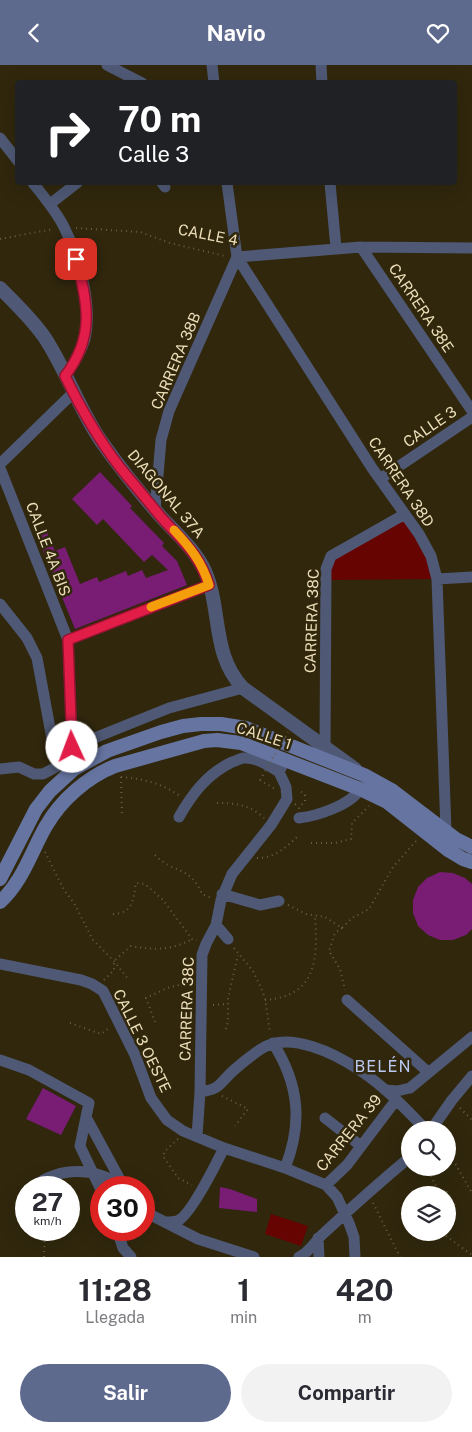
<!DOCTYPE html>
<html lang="es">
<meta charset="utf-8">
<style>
:root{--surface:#fff;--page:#f2f2f3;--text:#2b2b33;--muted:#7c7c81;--accent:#5e698e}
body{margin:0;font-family:"Public Sans",sans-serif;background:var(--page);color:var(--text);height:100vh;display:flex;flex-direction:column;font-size:19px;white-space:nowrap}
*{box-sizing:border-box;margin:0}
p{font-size:16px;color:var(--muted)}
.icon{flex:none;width:28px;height:28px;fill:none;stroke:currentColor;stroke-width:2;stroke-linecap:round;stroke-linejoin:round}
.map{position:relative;height:1192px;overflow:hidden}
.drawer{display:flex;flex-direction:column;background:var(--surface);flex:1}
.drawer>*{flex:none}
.top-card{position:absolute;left:15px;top:15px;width:442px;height:105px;border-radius:5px;box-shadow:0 5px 20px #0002;background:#202124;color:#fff;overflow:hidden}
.controls{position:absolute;left:401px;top:1056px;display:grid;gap:10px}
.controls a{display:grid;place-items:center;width:55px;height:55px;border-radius:50%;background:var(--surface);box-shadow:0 5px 20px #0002;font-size:25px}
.speed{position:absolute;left:15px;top:1111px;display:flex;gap:10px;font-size:25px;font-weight:700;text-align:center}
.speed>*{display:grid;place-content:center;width:65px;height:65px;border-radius:50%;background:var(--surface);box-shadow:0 5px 20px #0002;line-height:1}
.speed small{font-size:12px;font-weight:400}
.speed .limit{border:8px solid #d22;background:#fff;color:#111}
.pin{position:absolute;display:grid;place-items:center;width:42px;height:42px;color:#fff;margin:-21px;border-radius:10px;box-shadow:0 2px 8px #0006}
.me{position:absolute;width:55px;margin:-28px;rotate:358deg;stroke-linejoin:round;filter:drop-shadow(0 0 4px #0008)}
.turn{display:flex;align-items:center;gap:18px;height:105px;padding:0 20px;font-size:22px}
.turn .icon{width:65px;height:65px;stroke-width:2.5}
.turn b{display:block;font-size:35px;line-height:42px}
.eta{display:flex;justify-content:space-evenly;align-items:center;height:85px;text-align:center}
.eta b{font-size:30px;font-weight:700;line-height:35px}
.cta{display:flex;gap:10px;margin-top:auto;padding:10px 20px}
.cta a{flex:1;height:58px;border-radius:30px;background:var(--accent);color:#fff;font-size:20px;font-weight:700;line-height:58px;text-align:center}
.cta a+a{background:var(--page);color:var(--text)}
header{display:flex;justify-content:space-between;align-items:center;height:65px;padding:0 20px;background:var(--accent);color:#fff;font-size:22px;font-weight:700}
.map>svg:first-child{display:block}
</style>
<header><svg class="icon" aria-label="back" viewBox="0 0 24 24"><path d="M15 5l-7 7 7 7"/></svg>Navio<svg class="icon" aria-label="heart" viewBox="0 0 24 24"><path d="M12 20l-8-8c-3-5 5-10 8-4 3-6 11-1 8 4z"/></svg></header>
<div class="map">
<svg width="472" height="1192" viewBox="0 0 472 1192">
<rect width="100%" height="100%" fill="#30270d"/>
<path fill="#650400" d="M 405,449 L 437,514 L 326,515 L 331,491 Z
M 271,1149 L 308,1161 L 301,1181 L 265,1169 Z"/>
<path fill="#781c74" d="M 100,407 L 132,441 L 130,443 L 164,478 L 162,481 L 177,496 L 187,520 L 75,564 L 37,471 L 47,467 L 55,486 L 65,482 L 80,519 L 97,512 L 99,517 L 126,506 L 128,511 L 142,505 L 146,513 L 168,505 L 152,490 L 144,497 L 103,454 L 97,460 L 72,434 Z
M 440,807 L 453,808 L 465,813 L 472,819 L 472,864 L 466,870 L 453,875 L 440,875 L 428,870 L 418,861 L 413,848 L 413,835 L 418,822 L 427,813 Z
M 43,1023 L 76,1041 L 61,1070 L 26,1054 Z
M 220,1122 L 230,1124 L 257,1134 L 257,1147 L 219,1143 Z"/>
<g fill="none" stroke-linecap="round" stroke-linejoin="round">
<path stroke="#695e41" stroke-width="2" stroke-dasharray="1 4" stroke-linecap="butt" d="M 76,163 L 140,167 L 170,178 L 225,191
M 0,174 L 54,164
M 121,712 C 144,714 161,718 180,731
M 121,712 L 122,752
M 260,715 L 275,724
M 217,738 C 236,738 250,740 264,753
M 295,739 L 299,743 L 305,736 L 305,730 L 298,724
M 311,778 L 335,778 L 351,774 L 352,758 L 369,741
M 45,787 L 64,825 L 74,838 L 93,875 L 114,896 L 128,914
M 155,790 C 173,809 190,800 202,829 L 211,833
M 257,793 C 275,793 285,783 297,772
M 288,840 L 306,849 L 325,852 L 342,863 L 352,853 L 369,844 L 393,802 L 417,775
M 113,849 C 133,848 133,836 136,818 L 145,819 L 163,835 L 192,874 L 197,875
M 342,863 L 335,868 L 329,886 L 340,904 L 345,925
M 234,883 L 253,906 L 261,923 L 265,933 L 270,968
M 104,915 L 114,905 L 114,896 L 131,881 C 153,885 171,886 192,874
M 265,935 C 317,931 318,894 315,851
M 213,940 L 228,939
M 155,957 L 146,933 L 167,923 L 191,917
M 70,958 L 101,969 L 109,963
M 226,964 L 228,956 L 228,933 L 238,890
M 222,1031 L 248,1044 L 235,1061
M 460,1043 L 472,1055
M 178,1074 L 165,1086 L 163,1091 L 178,1113 L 192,1120
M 448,1086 L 472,1128
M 426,1102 L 441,1130
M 442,1130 L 447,1127 L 455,1140
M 373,1138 L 400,1192
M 442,1168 L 472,1190
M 44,1192 L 45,1165"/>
<path stroke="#4f5975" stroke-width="11" d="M 107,0 L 142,18
M 212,0 L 214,18
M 321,0 L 322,18
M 0,73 L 18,96
M 33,118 C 44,132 56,146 64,162 C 79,192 93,241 85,274 C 81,288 73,300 65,311
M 162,118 L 165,122
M 227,118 L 237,192 L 372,403 L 419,469 L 431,491 L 437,514 L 446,766
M 330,118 L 336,183
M 50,139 L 77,118
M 361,182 L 472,346
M 237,192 L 361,182 L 472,183
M 0,399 L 73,328
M 0,403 L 68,575 L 72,682
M 380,414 L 472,352
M 155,445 L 161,375 L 169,346 L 237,192
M 437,514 L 472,512
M 0,539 L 27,573 L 37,593 L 52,674
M 68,575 L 209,520
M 325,682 L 326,504 L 331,491 L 405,449
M 0,704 L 19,702 L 34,709 L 43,709 L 56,702 L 72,682 L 169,643 L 243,623
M 179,752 C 192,729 207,709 232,697 C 236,696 239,694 243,693 C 256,692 268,700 279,707
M 299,753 C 317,751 351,740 360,724
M 222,829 L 260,840 L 279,836
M 216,860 L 228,874
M 0,899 L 81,915 L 92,919 L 103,926 L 135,990 L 151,1033 L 167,1055 L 183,1066 L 224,1083 L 285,1103 L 326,1120 L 337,1132 L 349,1158 L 354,1172 L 355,1192
M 347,935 L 428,1007
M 273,978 C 299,1019 303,1058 285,1103
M 0,995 L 29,1005 L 89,1038 L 86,1052 L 124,1122
M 385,1025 L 397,1026 L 410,1023 L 472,972
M 200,1027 C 222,1024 219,1018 234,1005 C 242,998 252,990 261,984 C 289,965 336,989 361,1006 C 385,1022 406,1044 426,1065
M 86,1052 L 80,1081 L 101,1125
M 325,1053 L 361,1081
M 431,1065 L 452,1035 L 472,1011
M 197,1071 L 200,1027 L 202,890 L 206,879 L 216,860 L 221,835 L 232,809 L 271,760 L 287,734 L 286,722 L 279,707 L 285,695
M 326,1120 L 347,1100 L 396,1035
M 33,1122 C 60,1101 95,1102 122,1121
M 144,1143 L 151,1150 L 198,1174 L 254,1192
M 165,1157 C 169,1157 174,1157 177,1156 C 190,1152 217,1097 224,1083
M 117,1165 L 123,1183 L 131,1192
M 318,1173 L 319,1192
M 299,1192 C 310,1187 315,1176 324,1168 C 352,1142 380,1117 410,1092"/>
<path stroke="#4f5975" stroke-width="14" d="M 0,223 C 16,239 32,254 45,273 C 66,305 79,344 101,376 C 120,403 141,429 162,453 C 178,470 195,485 205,506 C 222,545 211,589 243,623 L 355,704"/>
<path stroke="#6574a0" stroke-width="14" d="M 0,814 L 36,744 L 50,726 L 74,704 L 107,686 L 161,667 L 183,661 L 201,659 L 221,659 L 246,663 L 364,710 L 393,726 L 456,774 L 472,782
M 0,837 C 23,816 31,787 46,761 C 61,735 87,712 115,701 L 204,676 L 217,675 L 241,678 L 360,724 L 387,737 L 448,785 L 463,794 L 472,797"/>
<path stroke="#695e41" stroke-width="2" stroke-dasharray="1 4" stroke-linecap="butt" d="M 260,715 L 288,667"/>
</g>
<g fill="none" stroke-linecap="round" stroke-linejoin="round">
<defs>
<path id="route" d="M 72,682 L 68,575 L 209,520 C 198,487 183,477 161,452 C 150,439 139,425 127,411 C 102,381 82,346 65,311 C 95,272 88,238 76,194"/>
</defs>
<use href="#route" stroke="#92132f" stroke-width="12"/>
<use href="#route" stroke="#e11d48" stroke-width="9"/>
<path stroke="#f59e0b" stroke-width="9" d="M 151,542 L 209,520 C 202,497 190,482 174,465"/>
</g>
<g text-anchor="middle" stroke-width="5" stroke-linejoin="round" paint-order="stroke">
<g font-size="15" fill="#ecdeb8" stroke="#30270d">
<text transform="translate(208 170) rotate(11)" y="5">CALLE 4</text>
<text transform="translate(421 243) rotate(56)" y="5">CARRERA 38E</text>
<text transform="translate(176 296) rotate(-67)" y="5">CARRERA 38B</text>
<text transform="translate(430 362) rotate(-34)" y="5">CALLE 3</text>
<text transform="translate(401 417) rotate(56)" y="5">CARRERA 38D</text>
<text transform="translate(166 429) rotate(50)" y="5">DIAGONAL 37A</text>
<text transform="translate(48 484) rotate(69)" y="5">CALLE 4A BIS</text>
<text transform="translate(312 556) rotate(-88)" y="5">CARRERA 38C</text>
<text transform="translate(264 671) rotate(18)" y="5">CALLE 1</text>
<text transform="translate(187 944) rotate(-88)" y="5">CARRERA 38C</text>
<text transform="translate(142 976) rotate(64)" y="5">CALLE 3 OESTE</text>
<text transform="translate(349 1068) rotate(-51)" y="5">CARRERA 39</text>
</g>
<g font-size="16" letter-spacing="1" fill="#bbcaf3" stroke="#30270d">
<text x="383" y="1007">BELÉN</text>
</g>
</g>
</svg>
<div class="controls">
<a><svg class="icon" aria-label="search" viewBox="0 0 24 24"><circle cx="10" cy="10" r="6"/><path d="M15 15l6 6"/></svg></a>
<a><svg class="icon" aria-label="layers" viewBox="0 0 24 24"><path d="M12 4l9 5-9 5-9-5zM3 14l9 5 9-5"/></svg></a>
</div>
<div class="speed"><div>27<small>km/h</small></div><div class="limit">30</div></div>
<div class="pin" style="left:76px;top:194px;background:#d93025"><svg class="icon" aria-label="arrive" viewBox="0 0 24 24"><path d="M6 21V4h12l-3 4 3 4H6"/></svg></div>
<svg class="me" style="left:72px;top:682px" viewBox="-20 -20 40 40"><circle r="19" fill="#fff"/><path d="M0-13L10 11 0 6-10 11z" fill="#e11d48"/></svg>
<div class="top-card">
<div class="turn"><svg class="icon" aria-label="right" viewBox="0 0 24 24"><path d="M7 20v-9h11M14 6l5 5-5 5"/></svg><div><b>70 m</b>Calle 3</div></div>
</div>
</div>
<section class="drawer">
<div class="eta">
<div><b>11:28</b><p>Llegada</p></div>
<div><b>1</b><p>min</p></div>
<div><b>420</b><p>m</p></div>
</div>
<div class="cta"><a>Salir</a><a>Compartir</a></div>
</section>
